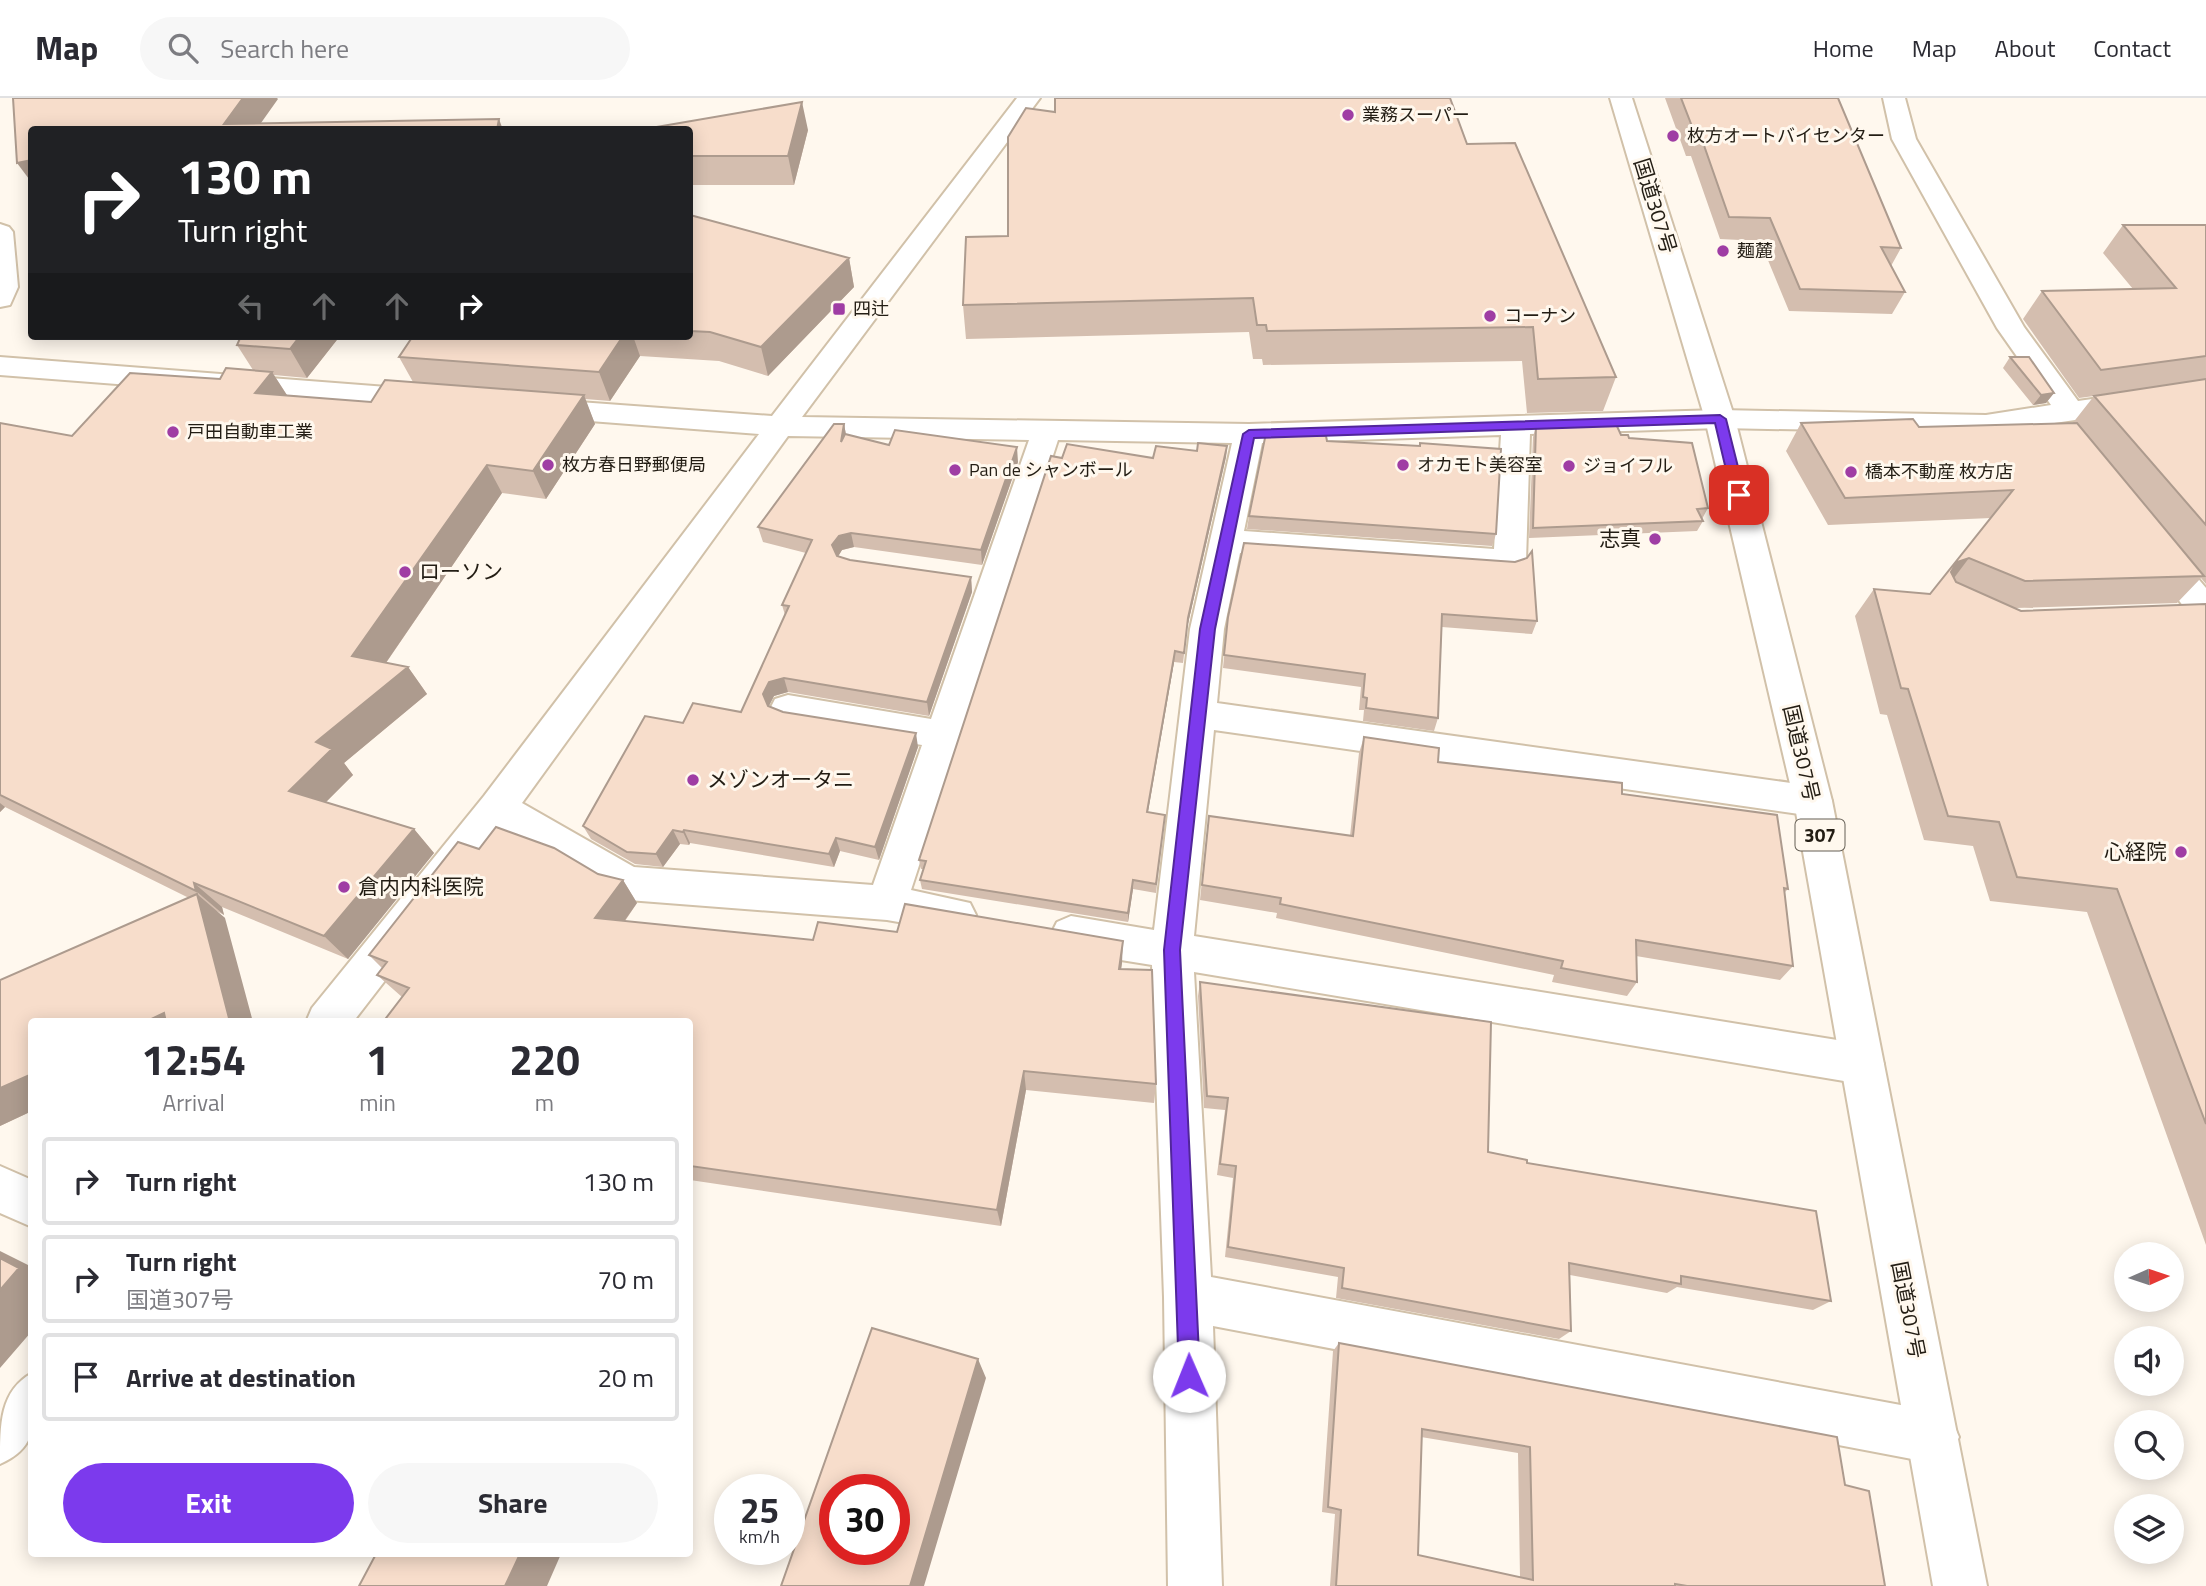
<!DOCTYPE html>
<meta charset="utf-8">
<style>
:root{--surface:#fff;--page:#f7f7f7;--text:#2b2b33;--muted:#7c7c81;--line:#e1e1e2;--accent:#7c3aed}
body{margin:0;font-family:"Titillium Web","Noto Sans JP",sans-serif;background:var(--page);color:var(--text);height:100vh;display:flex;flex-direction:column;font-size:26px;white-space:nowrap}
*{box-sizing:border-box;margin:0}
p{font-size:23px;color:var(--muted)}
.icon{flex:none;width:38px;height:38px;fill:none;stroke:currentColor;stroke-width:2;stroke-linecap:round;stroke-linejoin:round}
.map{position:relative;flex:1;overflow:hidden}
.details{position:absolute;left:28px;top:920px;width:665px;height:539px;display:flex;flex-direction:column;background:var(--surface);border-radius:7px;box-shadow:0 4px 18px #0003}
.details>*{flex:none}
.hud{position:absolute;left:28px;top:28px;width:665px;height:214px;border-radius:7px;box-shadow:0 4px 18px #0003;background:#202124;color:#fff;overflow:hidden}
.needle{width:46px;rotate:87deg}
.buttons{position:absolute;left:2114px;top:1144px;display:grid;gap:14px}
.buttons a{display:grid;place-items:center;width:70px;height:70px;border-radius:50%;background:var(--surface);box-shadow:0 4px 18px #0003;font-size:35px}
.speed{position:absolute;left:714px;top:1376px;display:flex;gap:14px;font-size:35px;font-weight:700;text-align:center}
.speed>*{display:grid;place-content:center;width:91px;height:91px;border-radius:50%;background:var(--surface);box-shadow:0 4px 18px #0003;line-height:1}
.speed small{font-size:18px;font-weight:400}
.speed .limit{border:10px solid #d22;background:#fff;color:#111}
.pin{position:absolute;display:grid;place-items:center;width:60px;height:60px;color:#fff;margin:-30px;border-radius:14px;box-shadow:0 4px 10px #0006}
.me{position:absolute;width:77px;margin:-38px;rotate:359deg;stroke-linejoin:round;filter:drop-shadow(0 0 5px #0008)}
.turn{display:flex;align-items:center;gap:24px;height:147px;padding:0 35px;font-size:32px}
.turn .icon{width:91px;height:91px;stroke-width:2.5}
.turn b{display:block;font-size:49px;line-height:60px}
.lanes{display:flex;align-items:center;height:66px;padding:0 35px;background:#0003;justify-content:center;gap:35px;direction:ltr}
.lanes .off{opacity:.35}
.eta{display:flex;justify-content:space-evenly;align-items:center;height:119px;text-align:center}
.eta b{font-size:42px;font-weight:700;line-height:49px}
.primary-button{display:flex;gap:14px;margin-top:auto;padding:14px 35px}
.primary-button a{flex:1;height:80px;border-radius:42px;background:var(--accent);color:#fff;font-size:28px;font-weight:700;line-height:80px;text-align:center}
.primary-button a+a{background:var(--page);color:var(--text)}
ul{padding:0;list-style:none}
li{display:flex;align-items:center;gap:21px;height:88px;margin:0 14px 10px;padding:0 21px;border:4px solid var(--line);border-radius:7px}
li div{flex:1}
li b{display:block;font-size:26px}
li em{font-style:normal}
header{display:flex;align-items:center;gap:42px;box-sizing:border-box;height:98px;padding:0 35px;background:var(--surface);border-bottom:2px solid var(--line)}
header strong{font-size:33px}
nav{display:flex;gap:38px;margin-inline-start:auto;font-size:24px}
.search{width:490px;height:63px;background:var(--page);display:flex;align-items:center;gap:18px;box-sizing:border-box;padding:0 24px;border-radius:38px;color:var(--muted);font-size:26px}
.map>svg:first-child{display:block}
</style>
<header>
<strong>Map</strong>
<div class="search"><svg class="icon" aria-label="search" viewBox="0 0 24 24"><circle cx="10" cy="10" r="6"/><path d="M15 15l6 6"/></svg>Search here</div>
<nav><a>Home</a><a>Map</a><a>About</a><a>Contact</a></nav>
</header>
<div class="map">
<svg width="2206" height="1488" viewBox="0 0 2206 1488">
<rect width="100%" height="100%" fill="#fff8ee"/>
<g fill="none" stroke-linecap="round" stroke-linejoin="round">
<defs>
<path id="minor" d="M 1017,0 L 1040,0 L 802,319 L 1249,326 L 1720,312 L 1986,317 L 2051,307 L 1997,230 L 1892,41 L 1883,0 L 1905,0 L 1916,41 L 2024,229 L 2078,303 L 2206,285 L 2206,303 L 1986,335 L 1720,330 L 1530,336 L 1526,463 L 1521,471 L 1510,474 L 1240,455 L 1224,531 L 1217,605 L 1813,688 L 1826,692 L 1832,703 L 1826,714 L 1813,718 L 1214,632 L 1194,838 L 1862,946 L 1877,952 L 1884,966 L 1877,980 L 1862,986 L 1194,874 L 1211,1179 L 1933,1313 L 1951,1321 L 1959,1339 L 1951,1357 L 1933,1365 L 1213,1228 L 1222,1488 L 1168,1488 L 1164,1199 L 1152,867 L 1071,854 L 1057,848 L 1051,836 L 1057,824 L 1071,818 L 1154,832 L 1190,531 L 1232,345 L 1058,342 L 911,792 L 970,805 L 976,817 L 970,829 L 956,834 L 887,822 L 628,802 L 614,797 L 502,731 L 353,924 L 306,924 L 312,910 L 484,698 L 759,336 L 538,319 L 528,317 L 523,310 L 528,303 L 538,301 L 772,318 ZM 1501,337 L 1494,451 L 1244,433 L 1262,345 ZM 788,338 L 1029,342 L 931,621 L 788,597 L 775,601 L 770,611 L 775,621 L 788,625 L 922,647 L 873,787 L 634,769 L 522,705 Z
M 0,126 L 9,129 L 13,134 L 18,189 L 10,207 L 0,209 Z
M 0,259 L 426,292 L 436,295 L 441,301 L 436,307 L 426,310 L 0,277 Z
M 2156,441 L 2167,444 L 2206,490 L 2206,525 L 2194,522 L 2140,452 L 2145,444 Z
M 0,1068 L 32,1082 L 32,1129 L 0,1115 Z
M 32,1275 C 32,1316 44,1347 0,1366 C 0,1325 0,1293 32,1275 Z"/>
<path id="highway" d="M 1610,0 L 1632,0 L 1735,321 L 1832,703 L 1987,1488 L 1933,1488 L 1794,703 L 1705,321 Z"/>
</defs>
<use href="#minor" stroke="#d1c1a9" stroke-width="4"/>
<use href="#highway" stroke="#d1c1a9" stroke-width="4"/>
<use href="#minor" fill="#fff" fill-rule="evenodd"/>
<use href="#highway" fill="#fff" fill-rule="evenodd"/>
</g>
<path fill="#d4beaf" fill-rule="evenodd" d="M 1665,0 L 1838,0 L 1901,150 L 1891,168 L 1905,194 L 1892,216 L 1789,213 L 1760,143 L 1720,141 L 1691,58 L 1686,58 Z
M 1055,14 L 1467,46 L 1616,279 L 1603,313 L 1527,315 L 1522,263 L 1263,267 L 1262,261 L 1253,261 L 1249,234 L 966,241 L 963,207 L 1008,138 Z
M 690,32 L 808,32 L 794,87 L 690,87 Z
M 690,117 L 849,160 L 854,189 L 768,278 L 719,263 L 640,258 L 610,303 L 585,301 L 595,326 L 546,401 L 502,395 L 386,565 L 408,569 L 427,596 L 344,665 L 353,677 L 326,704 L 414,731 L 434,755 L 348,861 L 222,809 L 224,817 L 216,813 L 225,820 L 32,924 L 32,1013 L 0,1028 L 0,882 L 189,800 L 5,709 L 0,714 L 0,325 L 72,338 L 220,281 L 253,272 L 237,247 L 241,238 L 340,238 L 307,280 L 274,277 L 287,297 L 371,304 L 413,284 L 399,259 L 413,238 L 690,238 Z
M 2123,127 L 2206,127 L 2206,486 L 2201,480 L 2177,505 L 2015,510 L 2021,513 L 2206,506 L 2206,1147 L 2087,814 L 1990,803 L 1973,748 L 1924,742 L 1887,617 L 1880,616 L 1855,518 L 1874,491 L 1930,496 L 1991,420 L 1828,427 L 1786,353 L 1801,325 L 1919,329 L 2072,326 L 2094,298 L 2079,300 L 2023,221 L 2042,193 L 2133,191 L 2103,155 Z
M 2010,259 L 2054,295 L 2046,305 L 2033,307 L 2003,270 Z
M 844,326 L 846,337 L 889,347 L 1018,364 L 982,467 L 854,449 L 842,452 L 838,458 L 850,462 L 971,479 L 972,494 L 929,618 L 788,594 L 774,598 L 768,608 L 783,614 L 918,649 L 879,762 L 840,753 L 834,769 L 690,745 L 689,747 L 680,746 L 663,769 L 635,766 L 591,741 L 583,728 L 683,625 L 741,614 L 785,517 L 782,507 L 806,455 L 763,444 L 758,429 Z
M 1536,328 L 1621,337 L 1629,340 L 1708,410 L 1702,421 L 1703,423 L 1697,433 L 1529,440 L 1533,339 Z
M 1327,343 L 1419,348 L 1420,345 L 1496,436 L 1492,448 L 1247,431 L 1249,418 Z
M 1227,348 L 1226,359 L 1187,530 L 1183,565 L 1174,564 L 1148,714 L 1165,717 L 1156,795 L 1133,791 L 1128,824 L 922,791 L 920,782 L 923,771 L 921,771 L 919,762 L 1062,360 L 1153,360 Z
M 1244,445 L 1537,523 L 1532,536 L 1442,529 L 1438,620 L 1434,633 L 1363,623 L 1364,612 L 1359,612 L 1361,589 L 1223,570 L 1228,519 Z
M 1364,639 L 1438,664 L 1622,696 L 1788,791 L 1784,795 L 1793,868 L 1780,882 L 1636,858 L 1637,884 L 1627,898 L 1552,884 L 1554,877 L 1276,820 L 1277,815 L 1200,802 L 1207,733 L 1350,738 L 1359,655 Z
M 479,751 L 623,782 L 637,805 L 625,823 L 813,842 L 1122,865 L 1121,871 L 1156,986 L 1154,1005 L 1026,992 L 1001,1128 L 690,1082 L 690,924 L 402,899 L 377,877 L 382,870 L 369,857 Z
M 1200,884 L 1488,1054 L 1527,1065 L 1831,1203 L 1813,1212 L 1677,1189 L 1667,1195 L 1570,1177 L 1571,1233 L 1559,1241 L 1336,1200 L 1338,1179 L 1225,1159 L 1233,1080 L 1217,1077 L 1225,1012 L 1204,1010 L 1198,898 Z
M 1339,1245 L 1845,1387 L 1885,1488 L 1330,1488 L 1335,1416 L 1322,1414 L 1333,1253 ZM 1421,1339 L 1518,1355 L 1520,1479 L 1418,1457 Z"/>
<path fill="#ad9b8e" d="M 243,0 L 277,0 L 278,1 L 256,32 L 224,26 Z
M 802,4 L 808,32 L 794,87 L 788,58 Z
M 499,21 L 503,32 L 497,32 Z
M 32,62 L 32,85 L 17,65 Z
M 849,160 L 854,189 L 768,278 L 761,249 Z
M 300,238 L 340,238 L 307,280 L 290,251 Z
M 623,238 L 633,238 L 640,258 L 610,303 L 599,274 Z
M 272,274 L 290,302 L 255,295 Z
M 2054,295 L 2046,305 L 2033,307 L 2041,297 Z
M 584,297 L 595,326 L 546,401 L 533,373 Z
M 844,326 L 847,342 L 841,344 Z
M 1227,348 L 1226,359 L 1187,530 L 1183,565 L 1188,520 Z
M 1017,349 L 1018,364 L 982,467 L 981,452 Z
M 487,367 L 502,395 L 372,585 L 352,558 Z
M 851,435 L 854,449 L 842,452 L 836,462 L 832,447 L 839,438 Z
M 1969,460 L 1948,488 L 1936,492 L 1957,464 Z
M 971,479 L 972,494 L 929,618 L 927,604 Z
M 1175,553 L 1174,564 L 1146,724 L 1147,714 Z
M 408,569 L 427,596 L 344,665 L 353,677 L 312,718 L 289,693 L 316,644 Z
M 784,580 L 788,594 L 774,598 L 768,610 L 763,596 L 769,584 Z
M 916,635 L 918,649 L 879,762 L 875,749 Z
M 0,705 L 5,709 L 0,714 Z
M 414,731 L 434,755 L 348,861 L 324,838 Z
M 673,732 L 680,746 L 663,769 L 656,756 Z
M 684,732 L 690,745 L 689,747 L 683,734 Z
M 836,740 L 840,753 L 834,769 L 829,756 Z
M 623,782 L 637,805 L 611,842 L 595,820 Z
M 1133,782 L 1133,791 L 1128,824 L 1128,815 Z
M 194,785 L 222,809 L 224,817 L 196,793 Z
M 197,796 L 225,820 L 253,924 L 230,924 Z
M 1123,843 L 1122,865 L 1118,892 L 1119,871 Z
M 164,915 L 177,924 L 145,924 Z
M 1024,973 L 1026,992 L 1001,1128 L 997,1112 Z
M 32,976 L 32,1013 L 0,1028 L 0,990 Z
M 0,1153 L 32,1169 L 32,1233 L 0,1270 Z
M 978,1261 L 986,1280 L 924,1488 L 910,1488 Z
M 520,1456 L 561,1456 L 547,1488 L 505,1488 Z"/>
<path fill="#f7ddcb" stroke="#ad9b8e" stroke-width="2" fill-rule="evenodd" d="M 13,0 L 243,0 L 224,26 L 499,21 L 497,32 L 32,32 L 32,62 L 17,65 Z
M 1055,0 L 1450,0 L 1467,46 L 1515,45 L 1616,279 L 1538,281 L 1533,229 L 1267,233 L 1266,227 L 1257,227 L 1253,200 L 963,207 L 966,139 L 1008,138 L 1008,39 L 1026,10 L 1055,14 Z
M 1681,0 L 1838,0 L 1901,150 L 1881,149 L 1905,194 L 1800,191 L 1770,120 L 1729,119 L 1700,36 L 1695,36 Z
M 802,4 L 788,58 L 690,58 L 690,32 L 639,32 Z
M 690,117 L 849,160 L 761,249 L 710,234 L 690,233 Z
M 2123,127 L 2206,127 L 2206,258 L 2101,272 L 2042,193 L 2176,190 Z
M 241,238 L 300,238 L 290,251 L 237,247 Z
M 413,238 L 623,238 L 599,274 L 399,259 Z
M 2010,259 L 2029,259 L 2054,295 L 2041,297 Z
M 226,270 L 272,274 L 255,295 L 371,304 L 385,282 L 584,297 L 533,373 L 487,367 L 352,558 L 408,569 L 316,644 L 332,651 L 289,693 L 414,731 L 324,838 L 194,785 L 196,793 L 0,697 L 0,325 L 72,338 L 130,275 L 220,281 Z
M 2206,281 L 2206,427 L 2094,298 Z
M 1913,321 L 1919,329 L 2077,325 L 2204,478 L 2025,483 L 1969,460 L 1957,464 L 1951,474 L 1956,484 L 2021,513 L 2206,506 L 2206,1026 L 2117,791 L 2017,779 L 1999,724 L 1948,718 L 1908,591 L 1901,590 L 1874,491 L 1930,496 L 2013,392 L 1845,400 L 1801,325 Z
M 834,326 L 844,326 L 841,344 L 845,336 L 889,347 L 895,332 L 1017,349 L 981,452 L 851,435 L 839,438 L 832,447 L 837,458 L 850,462 L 971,479 L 927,604 L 784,580 L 769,584 L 763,596 L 768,608 L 783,614 L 916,635 L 875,749 L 836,740 L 829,756 L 684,732 L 683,734 L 673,732 L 656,756 L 627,754 L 583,728 L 645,618 L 683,625 L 693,605 L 741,614 L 789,508 L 782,507 L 812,442 L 758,429 Z
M 1616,326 L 1621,337 L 1628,337 L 1629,340 L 1692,345 L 1708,410 L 1697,411 L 1703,423 L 1533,430 L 1536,328 Z
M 1266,335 L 1326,338 L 1327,343 L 1420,348 L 1420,345 L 1501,351 L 1496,436 L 1249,418 Z
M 1198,345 L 1227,348 L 1188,520 L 1184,555 L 1175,553 L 1147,714 L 1165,717 L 1156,786 L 1133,782 L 1128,815 L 920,782 L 926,763 L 919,762 L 1051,358 L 1062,360 L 1067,346 L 1153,360 L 1156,348 L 1197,353 Z
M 1244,445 L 1515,464 L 1527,460 L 1532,453 L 1537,523 L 1442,516 L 1438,620 L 1366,610 L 1367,600 L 1363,599 L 1365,576 L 1224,557 L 1228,519 Z
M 1364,639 L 1439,650 L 1438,664 L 1622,685 L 1622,696 L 1777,717 L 1788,791 L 1784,790 L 1793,868 L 1636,842 L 1637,884 L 1561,870 L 1563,863 L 1280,806 L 1281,800 L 1202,787 L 1209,718 L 1353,738 Z
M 496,729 L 554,750 L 598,776 L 623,782 L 595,820 L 813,842 L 818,824 L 897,834 L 905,806 L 1123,843 L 1119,871 L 1152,872 L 1156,986 L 1024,973 L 997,1112 L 690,1068 L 690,924 L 383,924 L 409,890 L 377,877 L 387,864 L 369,857 L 458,744 L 479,751 Z
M 197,796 L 230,924 L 166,924 L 164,915 L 145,924 L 32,924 L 32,976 L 0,990 L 0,882 Z
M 1200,884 L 1491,924 L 1488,1054 L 1527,1062 L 1527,1065 L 1816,1113 L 1831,1203 L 1681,1178 L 1681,1186 L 1569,1165 L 1571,1233 L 1342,1190 L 1344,1170 L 1228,1149 L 1236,1068 L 1220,1066 L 1228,1000 L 1207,998 Z
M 0,1160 L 19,1170 L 0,1192 Z
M 872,1230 L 978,1261 L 910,1488 L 781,1488 ZM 835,1391 L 894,1391 L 894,1451 L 835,1451 Z
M 1339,1245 L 1837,1339 L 1845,1387 L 1869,1393 L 1885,1488 L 1687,1488 L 1675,1486 L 1675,1488 L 1336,1488 L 1341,1412 L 1328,1409 ZM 1422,1331 L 1530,1349 L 1533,1482 L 1418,1457 Z
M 376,1456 L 520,1456 L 505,1488 L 359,1488 Z"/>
<path fill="#7c3aed" stroke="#51269a" stroke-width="2" d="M 1720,317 L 1726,321 L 1745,397 L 1739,402 L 1732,397 L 1715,325 L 1254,340 L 1215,531 L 1180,852 L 1200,1278 L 1197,1285 L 1189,1288 L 1182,1285 L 1179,1278 L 1164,852 L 1200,531 L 1243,336 L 1249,332 Z"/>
<g fill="#9f3da4" stroke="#fff8ee" stroke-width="2.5">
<circle cx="1348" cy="17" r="7"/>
<circle cx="1673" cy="38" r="7"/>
<circle cx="1723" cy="153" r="7"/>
<rect x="832" y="204" width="14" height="14" rx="3.5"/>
<circle cx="1490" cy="218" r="7"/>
<circle cx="173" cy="334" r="7"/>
<circle cx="548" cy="367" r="7"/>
<circle cx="1403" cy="367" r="7"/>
<circle cx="1569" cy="368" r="7"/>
<circle cx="955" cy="372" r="7"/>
<circle cx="1851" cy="374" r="7"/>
<circle cx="1655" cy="441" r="7"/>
<circle cx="405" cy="474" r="7"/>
<circle cx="693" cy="682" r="7"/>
<circle cx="2181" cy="754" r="7"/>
<circle cx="344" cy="789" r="7"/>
</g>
<g text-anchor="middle" stroke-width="6" stroke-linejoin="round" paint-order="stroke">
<g font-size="18" fill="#231d14" stroke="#fff8ee" text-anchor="start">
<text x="1362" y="23">業務スーパー</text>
<text x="1687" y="44">枚方オートバイセンター</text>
<text x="1737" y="159">麺麓</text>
<text x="853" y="217">四辻</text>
<text x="1504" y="224">コーナン</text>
<text x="187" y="340">戸田自動車工業</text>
<text x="562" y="373">枚方春日野郵便局</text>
<text x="1417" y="373">オカモト美容室</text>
<text x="1583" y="374">ジョイフル</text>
<text x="969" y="378">Pan de シャンボール</text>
<text x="1865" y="380">橋本不動産 枚方店</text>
</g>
<rect fill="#fff8ee" stroke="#655f55" stroke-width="2" x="1795.5" y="721.5" width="49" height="31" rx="5"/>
<g font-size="19" font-weight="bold" fill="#231d14">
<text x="1820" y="744">307</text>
</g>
<g font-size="21" fill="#231d14" stroke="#fff8ee">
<text transform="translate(1655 108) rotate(73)" y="7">国道307号</text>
<text transform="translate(1801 655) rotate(77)" y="7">国道307号</text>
<text transform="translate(1908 1212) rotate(79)" y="7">国道307号</text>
</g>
<g font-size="21" fill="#231d14" stroke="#fff8ee" text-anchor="start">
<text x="1641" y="448" text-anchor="end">志真</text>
<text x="419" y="481">ローソン</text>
<text x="707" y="689">メゾンオータニ</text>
<text x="2167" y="761" text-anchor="end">心経院</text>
<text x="358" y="796">倉内内科医院</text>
</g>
</g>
</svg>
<div class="buttons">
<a><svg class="needle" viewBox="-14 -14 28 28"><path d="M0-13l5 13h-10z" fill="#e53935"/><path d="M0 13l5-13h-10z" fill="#7c7c81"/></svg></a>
<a><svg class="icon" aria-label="sound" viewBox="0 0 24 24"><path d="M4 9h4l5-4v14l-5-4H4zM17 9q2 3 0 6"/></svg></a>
<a><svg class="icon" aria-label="search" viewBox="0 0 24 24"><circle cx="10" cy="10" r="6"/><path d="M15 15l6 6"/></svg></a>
<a><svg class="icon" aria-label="layers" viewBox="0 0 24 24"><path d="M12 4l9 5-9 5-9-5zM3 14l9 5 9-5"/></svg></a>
</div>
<div class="speed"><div>25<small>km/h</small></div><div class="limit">30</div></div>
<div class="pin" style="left:1739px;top:397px;background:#d93025"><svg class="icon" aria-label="arrive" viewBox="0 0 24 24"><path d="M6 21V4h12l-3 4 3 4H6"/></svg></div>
<svg class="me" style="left:1189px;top:1278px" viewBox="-20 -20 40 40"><circle r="19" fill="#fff"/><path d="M0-13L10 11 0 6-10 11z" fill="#7c3aed"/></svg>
<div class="hud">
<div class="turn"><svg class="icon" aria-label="right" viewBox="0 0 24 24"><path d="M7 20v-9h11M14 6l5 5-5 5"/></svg><div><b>130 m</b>Turn right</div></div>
<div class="lanes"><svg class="icon off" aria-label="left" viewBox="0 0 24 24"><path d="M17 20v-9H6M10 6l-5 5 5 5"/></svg><svg class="icon off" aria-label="ahead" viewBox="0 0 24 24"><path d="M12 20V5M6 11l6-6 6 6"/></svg><svg class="icon off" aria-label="ahead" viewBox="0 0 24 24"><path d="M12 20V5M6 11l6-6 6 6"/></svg><svg class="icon" aria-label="right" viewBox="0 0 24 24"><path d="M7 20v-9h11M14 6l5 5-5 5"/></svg></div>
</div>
<section class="details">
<div class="eta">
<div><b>12:54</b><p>Arrival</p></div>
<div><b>1</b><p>min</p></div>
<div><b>220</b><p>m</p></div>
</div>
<ul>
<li><svg class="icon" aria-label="right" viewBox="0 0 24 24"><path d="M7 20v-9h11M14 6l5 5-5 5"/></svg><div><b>Turn right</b></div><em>130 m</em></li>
<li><svg class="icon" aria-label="right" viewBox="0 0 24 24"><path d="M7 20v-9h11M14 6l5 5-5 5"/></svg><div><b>Turn right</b><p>国道307号</p></div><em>70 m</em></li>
<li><svg class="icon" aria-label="arrive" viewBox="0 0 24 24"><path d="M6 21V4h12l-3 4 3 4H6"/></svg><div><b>Arrive at destination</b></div><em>20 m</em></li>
</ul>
<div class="primary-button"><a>Exit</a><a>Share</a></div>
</section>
</div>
